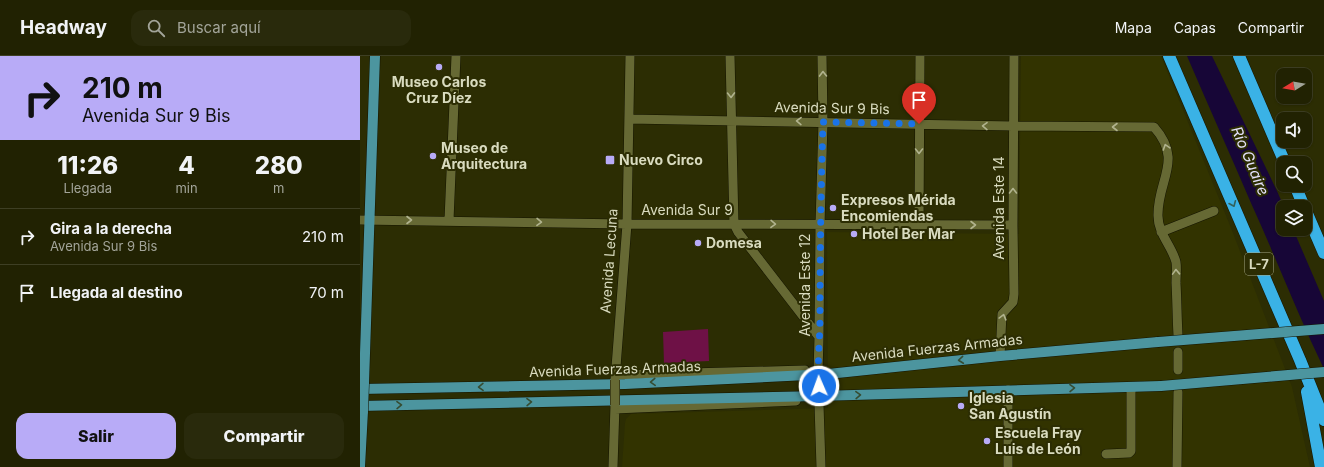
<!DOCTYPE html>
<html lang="es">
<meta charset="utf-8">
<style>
:root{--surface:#212202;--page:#292a0c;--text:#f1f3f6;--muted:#a2a499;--line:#3e3f24;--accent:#b8abf7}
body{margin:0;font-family:Inter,sans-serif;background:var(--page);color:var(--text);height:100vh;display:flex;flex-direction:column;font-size:15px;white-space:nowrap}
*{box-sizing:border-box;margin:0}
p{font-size:13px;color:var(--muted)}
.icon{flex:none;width:22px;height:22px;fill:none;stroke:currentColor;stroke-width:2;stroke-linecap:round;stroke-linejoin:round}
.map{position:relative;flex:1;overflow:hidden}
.details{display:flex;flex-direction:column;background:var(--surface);width:360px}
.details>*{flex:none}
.guide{background:#b8abf7;color:#111;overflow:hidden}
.needle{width:26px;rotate:259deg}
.tools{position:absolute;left:916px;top:12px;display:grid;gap:8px}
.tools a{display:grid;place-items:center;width:36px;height:36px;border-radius:8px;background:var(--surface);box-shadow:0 1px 3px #0004,0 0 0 1px var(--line);font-size:20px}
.pin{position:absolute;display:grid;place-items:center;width:34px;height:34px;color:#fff;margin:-41px -17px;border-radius:50% 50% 50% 0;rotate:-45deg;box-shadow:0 0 4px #0007}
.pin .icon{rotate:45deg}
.me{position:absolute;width:44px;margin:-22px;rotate:358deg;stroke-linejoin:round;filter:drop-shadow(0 0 3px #0008)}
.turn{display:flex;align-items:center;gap:14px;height:84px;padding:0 16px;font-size:18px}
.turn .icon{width:52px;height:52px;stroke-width:2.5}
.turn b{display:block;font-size:28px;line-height:34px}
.eta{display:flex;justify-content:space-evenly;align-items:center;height:68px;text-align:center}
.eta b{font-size:24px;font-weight:800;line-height:28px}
.button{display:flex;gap:8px;margin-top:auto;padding:8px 16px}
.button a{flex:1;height:46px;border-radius:12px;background:var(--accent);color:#111;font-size:16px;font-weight:800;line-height:46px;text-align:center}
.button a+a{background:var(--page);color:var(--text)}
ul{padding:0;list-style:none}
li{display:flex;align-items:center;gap:12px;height:56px;padding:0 16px;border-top:1px solid var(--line)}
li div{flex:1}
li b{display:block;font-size:15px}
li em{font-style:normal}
header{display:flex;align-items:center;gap:24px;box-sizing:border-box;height:56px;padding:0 20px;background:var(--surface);border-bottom:1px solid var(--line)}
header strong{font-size:19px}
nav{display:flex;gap:22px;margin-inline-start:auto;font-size:14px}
.search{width:280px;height:36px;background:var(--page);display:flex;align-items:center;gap:10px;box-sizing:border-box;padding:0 14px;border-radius:12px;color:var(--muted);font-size:15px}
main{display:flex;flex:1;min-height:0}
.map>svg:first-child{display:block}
</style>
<header>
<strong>Headway</strong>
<div class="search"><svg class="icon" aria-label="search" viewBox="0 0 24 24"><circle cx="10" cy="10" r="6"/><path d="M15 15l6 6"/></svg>Buscar aquí</div>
<nav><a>Mapa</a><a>Capas</a><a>Compartir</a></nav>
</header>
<main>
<section class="details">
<div class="guide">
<div class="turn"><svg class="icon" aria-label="right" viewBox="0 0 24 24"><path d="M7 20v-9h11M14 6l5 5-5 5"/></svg><div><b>210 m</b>Avenida Sur 9 Bis</div></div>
</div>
<div class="eta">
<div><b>11:26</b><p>Llegada</p></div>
<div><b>4</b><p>min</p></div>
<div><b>280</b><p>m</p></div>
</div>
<ul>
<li><svg class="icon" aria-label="right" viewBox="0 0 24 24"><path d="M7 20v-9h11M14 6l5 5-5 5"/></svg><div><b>Gira a la derecha</b><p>Avenida Sur 9 Bis</p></div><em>210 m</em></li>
<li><svg class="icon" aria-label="arrive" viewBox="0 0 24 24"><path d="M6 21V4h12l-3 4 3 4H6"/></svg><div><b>Llegada al destino</b></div><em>70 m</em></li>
</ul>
<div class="button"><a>Salir</a><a>Compartir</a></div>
</section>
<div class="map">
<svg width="964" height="411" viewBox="0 0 964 411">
<rect width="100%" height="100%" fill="#2c2d03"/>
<path fill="#323300" d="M 661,0 L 801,0 L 873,177 L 932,331 L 950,411 L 262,411 L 265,367 L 266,363 L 271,358 L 468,352 L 467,176 L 659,178 Z"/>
<path fill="#6e1146" d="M 348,273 L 349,305 L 304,307 L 303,276 Z"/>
<path fill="#170637" d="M 827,0 L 852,0 L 917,135 L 924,151 L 923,173 L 933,173 L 964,245 L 964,313 C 938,259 916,202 891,147 C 870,98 848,49 827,0 Z"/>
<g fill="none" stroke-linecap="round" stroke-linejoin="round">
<defs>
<path id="minor" d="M 370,0 L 374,168 L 378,176 L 459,281
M 269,63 L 653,70 L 794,71 C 824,105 797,124 798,160 C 798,178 812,190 816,206 C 817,212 816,220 816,227 C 817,244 817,262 818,279
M 0,164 L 267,168 L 653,169
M 89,164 L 96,0
M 559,169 L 560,0
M 801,176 L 854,155
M 818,296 L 818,314
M 640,300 L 642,258 L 653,246 L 654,238 L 653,169 L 654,0
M 255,319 L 445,314
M 255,324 L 267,168 L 270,0
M 255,353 L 436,345
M 746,398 L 769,397 L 771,395 L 771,331
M 253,411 L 255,349
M 461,411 L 458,317 L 459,281 L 460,169 L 463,66 L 462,0
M 648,411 L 648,334
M 817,411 L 818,336"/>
<path id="major" d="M 4,327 L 15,0
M 0,333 L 265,328 L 468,318 L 640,300 L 798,286
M 0,350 L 459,340 L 801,330
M 0,411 L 3,355"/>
<path id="highway" d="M 809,0 L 940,304 L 964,364
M 879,0 L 925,107
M 935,129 L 944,151
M 945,153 L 964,197
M 947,336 L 961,411"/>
</defs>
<use href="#minor" stroke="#141400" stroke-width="10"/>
<use href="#major" stroke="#141400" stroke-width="11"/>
<use href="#highway" stroke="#141400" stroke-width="13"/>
<use href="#minor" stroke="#666934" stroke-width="9"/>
<use href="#major" stroke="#4c959f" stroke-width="10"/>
<use href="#highway" stroke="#3ab2e6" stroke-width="12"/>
<defs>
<path id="minor-bridge" d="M 255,349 L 255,324"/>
<path id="major-bridge" d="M 798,286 L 964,273
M 801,330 L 964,316
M 3,355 L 4,327"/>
</defs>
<use href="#minor-bridge" stroke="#141400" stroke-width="10" stroke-linecap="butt"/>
<use href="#major-bridge" stroke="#141400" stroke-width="11" stroke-linecap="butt"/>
<use href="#minor-bridge" stroke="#666934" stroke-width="9"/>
<use href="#major-bridge" stroke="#4c959f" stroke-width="10"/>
</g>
<defs><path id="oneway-chevron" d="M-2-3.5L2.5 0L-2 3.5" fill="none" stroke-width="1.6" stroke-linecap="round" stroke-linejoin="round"/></defs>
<g stroke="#b1b38e">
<use href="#oneway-chevron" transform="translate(463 18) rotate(-91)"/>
<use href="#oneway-chevron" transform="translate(371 39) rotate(89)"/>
<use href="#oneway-chevron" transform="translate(439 65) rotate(-179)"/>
<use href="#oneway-chevron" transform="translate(625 70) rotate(-179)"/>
<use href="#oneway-chevron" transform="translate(755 71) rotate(-180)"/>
<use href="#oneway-chevron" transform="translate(806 91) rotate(-108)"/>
<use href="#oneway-chevron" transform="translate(559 95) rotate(90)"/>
<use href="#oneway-chevron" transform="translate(653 135) rotate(-90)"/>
<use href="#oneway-chevron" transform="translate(49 164)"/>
<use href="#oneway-chevron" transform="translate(179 166) rotate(1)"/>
<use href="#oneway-chevron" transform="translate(413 168) rotate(1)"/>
<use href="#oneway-chevron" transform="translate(613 169)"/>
<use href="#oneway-chevron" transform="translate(816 216) rotate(-92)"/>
<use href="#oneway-chevron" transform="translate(643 261) rotate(-75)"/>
</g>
<use stroke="#32625e" href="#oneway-chevron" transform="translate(873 148) rotate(67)"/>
<g stroke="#364c32">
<use href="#oneway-chevron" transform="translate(601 304) rotate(174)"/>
<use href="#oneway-chevron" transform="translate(293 326) rotate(177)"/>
<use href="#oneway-chevron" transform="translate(121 331) rotate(179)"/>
<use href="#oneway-chevron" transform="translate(712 332) rotate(-1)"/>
<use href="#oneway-chevron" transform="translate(498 339) rotate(-2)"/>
<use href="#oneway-chevron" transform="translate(169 346) rotate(-1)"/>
<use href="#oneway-chevron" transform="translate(39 349) rotate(-1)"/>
</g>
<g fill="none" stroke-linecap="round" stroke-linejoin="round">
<path stroke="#1a73e8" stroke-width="7" stroke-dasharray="0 12.6" d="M 459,330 C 457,307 460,284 460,260 C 460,195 461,131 463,66 L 559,68"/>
</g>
<g fill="#b8abf7" stroke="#2c2d03" stroke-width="1.5">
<circle cx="79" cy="11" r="4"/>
<circle cx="73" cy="100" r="4"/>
<rect x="245" y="99" width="10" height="10" rx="2"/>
<circle cx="473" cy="152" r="4"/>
<circle cx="494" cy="178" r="4"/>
<circle cx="338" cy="187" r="4"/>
<circle cx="601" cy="350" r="4"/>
<circle cx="627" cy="385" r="4"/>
</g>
<g text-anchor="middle" stroke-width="4" stroke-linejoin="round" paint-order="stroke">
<rect fill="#2c2d03" stroke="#a5a787" stroke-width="1" x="885" y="197" width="28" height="22" rx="3"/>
<g font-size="13" font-weight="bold" fill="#d9dbbf">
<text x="899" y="213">L-7</text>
</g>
<g font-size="14" font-weight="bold" fill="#d9dbbf" stroke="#2c2d03" text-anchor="start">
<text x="79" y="31" text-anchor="middle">Museo Carlos<tspan x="79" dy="16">Cruz Díez</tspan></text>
<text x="81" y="97">Museo de<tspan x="81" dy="16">Arquitectura</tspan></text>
<text x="259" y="109">Nuevo Circo</text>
<text x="481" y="149">Expresos Mérida<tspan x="481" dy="16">Encomiendas</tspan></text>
<text x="502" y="183">Hotel Ber Mar</text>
<text x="346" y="192">Domesa</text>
<text x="609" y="347">Iglesia<tspan x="609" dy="16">San Agustín</tspan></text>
<text x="635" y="382">Escuela Fray<tspan x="635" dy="16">Luis de León</tspan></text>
</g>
<g font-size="14" fill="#d9dbbf" stroke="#2c2d03">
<text transform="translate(472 52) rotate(1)" y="5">Avenida Sur 9 Bis</text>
<text transform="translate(639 152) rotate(-90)" y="5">Avenida Este 14</text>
<text x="327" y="159">Avenida Sur 9</text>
<text transform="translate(249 205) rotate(-86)" y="5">Avenida Lecuna</text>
<text transform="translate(445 229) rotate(-90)" y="5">Avenida Este 12</text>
<text transform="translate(577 292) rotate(-6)" y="5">Avenida Fuerzas Armadas</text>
<text transform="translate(255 313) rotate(-2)" y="5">Avenida Fuerzas Armadas</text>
</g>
<g font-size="15" font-style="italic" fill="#e3e0fa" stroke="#2c2d03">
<text transform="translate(890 105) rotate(67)" y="5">Río Guaire</text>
</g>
</g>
</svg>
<div class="tools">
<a><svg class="needle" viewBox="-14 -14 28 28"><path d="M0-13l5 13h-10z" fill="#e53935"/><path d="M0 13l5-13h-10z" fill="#a2a499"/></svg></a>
<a><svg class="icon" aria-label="sound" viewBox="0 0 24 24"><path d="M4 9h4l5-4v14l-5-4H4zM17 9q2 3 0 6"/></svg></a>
<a><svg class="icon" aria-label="search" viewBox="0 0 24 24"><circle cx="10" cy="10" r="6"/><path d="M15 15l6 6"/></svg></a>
<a><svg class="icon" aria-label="layers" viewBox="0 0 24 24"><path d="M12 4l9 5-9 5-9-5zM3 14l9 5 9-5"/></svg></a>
</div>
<div class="pin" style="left:559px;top:68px;background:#d93025"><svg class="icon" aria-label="arrive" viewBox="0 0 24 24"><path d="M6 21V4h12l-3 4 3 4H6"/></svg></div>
<svg class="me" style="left:459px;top:330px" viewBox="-20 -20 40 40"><circle r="17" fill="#1a73e8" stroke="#fff" stroke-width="3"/><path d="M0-11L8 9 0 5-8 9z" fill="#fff"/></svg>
</div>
</main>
